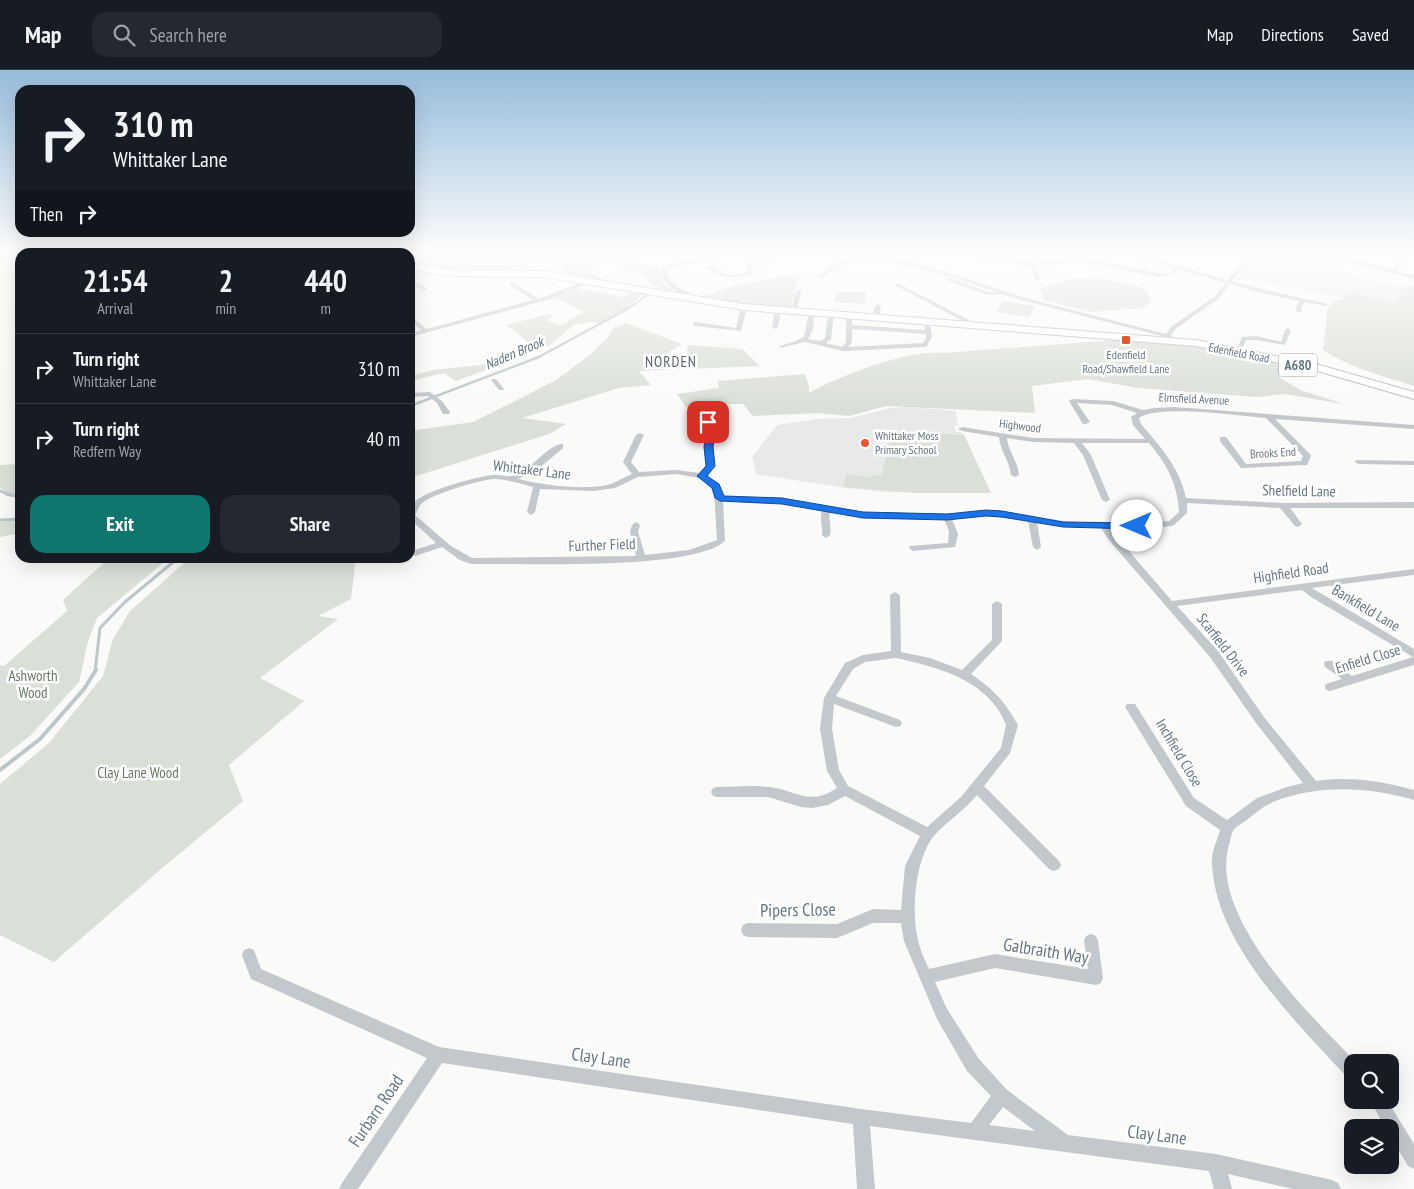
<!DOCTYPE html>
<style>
:root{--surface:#171b24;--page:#242831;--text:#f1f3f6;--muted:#9ea1a6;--line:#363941;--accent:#0f766e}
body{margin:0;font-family:"PT Sans Narrow",sans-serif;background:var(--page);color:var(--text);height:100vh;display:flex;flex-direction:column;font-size:19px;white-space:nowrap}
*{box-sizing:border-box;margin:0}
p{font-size:16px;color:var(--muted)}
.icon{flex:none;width:28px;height:28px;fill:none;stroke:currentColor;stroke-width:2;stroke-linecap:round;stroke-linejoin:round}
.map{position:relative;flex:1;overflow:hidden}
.details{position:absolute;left:15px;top:178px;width:400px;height:315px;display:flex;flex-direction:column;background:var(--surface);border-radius:15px;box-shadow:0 5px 20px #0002}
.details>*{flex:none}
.guide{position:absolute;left:15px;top:15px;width:400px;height:152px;border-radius:15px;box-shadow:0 5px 20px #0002;background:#171b24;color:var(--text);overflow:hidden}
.controls{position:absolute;left:1344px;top:984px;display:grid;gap:10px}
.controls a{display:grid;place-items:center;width:55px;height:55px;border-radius:10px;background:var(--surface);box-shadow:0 5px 20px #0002;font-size:25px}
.pin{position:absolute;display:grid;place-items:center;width:42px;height:42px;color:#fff;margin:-21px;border-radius:10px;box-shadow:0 2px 8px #0006}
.me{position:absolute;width:55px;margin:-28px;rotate:270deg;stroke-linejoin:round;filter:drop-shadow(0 0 4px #0008)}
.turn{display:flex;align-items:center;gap:18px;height:105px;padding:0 15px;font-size:22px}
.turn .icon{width:65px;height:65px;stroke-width:2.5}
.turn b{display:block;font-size:35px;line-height:42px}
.then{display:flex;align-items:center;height:48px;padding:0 15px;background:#0003;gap:10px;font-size:19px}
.eta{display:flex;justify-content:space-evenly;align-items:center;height:85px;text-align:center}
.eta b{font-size:30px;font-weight:800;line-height:35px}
.cta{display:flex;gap:10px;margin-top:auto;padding:10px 15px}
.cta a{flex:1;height:58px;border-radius:15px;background:var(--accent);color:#fff;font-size:20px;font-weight:800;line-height:58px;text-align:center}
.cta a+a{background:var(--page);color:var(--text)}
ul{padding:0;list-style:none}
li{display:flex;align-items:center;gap:15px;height:70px;padding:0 15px;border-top:1px solid var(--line)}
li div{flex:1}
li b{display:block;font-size:19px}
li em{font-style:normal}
header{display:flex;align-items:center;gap:30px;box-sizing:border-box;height:70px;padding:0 25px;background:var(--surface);border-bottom:1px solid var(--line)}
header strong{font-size:24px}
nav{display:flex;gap:28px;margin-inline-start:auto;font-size:18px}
.search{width:350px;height:45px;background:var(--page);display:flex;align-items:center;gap:12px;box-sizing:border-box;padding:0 18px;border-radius:15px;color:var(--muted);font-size:19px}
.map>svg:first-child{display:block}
</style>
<header>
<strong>Map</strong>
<div class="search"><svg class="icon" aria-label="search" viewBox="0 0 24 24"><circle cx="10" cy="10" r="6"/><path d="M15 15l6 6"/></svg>Search here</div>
<nav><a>Map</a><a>Directions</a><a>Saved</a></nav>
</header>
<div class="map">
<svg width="1414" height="1119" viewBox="0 0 1414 1119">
<rect width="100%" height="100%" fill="#fafaf8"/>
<path fill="#e8e9e9" d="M 1263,186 L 1359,206 L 1358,208 L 1404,217 L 1396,233 L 1348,223 L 1345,228 L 1240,208 L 1241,203 L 1254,188 Z
M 908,337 L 956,341 L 958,355 L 954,355 L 956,362 L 961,362 L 964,365 L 991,423 L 888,422 L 846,418 L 756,404 L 752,387 L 777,355 L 817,349 L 850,348 L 891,338 Z"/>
<path fill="#dadfd7" d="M 392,181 L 453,181 L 454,185 C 476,195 509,197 533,192 C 512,211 438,198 410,193 L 410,182 L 389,182 Z
M 628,181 L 608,189 L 579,197 L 576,188 L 561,182 L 548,182 Z
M 635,181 L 647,181 L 635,190 L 636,193 L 659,198 L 662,211 L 673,220 L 671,222 L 654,216 L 641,205 L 613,192 Z
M 559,184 L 573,189 L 574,198 L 597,210 L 574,206 L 566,191 L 548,185 Z
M 787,205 L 799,205 L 790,238 L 734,234 L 698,227 L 718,222 L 717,220 Z
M 1074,208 L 1104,209 L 1141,217 L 1146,220 L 1152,232 L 1140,239 L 1121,238 L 1122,241 L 1114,240 L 1092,242 L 1044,230 L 1040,218 Z
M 1414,216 L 1414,316 C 1383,306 1350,298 1323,280 L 1328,237 L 1335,231 L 1345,228 L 1348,223 L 1396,233 L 1404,217 Z
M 577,218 L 622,227 L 633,222 L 644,223 L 628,237 L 599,254 L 593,252 L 575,254 L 549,276 L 456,311 L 444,303 L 410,311 L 410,306 L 433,300 L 480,295 L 514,282 L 528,272 L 507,255 L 549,244 L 553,247 L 546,250 L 561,255 L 584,242 L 555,227 Z
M 837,222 L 866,222 L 865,234 L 834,232 Z
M 1003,231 L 1034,236 L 1030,247 L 997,242 Z
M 626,253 L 682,274 L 664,285 L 686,285 L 688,275 L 742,279 L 760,296 L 639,301 L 651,315 L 619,318 L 522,348 L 566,354 L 549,364 L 410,408 L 410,361 L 473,352 L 527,325 L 556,310 L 590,285 L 608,267 L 615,256 L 618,257 Z
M 1115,270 L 1178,274 L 1246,285 L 1292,297 L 1279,307 L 1300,320 L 1344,334 L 1285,324 L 1257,327 L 1138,318 L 1088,309 L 1032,316 L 1035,343 L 886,336 L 849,346 L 818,343 L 753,346 L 743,334 L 706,334 L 686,337 L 677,324 L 719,318 L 718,311 L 805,304 L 809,317 L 809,323 C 839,306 909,279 944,283 Z
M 885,360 L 964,365 L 991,423 L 915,423 L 843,417 L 847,404 L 870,408 L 872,405 L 882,406 L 889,372 L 883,371 Z
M 20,394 L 20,425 L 8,424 L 0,418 L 0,395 Z
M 20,450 L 20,463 L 0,467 L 0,452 Z
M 109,488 L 169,488 L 97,548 L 88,571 L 79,612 L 30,666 L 0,689 L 0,595 L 4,596 L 67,541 L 63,530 Z
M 190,488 L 356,488 L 351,529 L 318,546 L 338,549 L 260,608 L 304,631 L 229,695 L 243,731 L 161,799 L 54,892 L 0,865 L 0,714 L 49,673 L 103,606 L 113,569 L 130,541 Z"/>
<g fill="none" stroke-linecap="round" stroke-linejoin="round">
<path stroke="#bbc7cb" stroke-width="2" d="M 467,181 L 504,188 L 542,186
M 550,184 L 560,183 L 574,188 L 576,197 L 601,210 L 644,218
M 578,199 L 610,190 L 631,181
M 537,288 L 629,238 L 646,226 L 647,221"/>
<path stroke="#bbc7cb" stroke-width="2.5" d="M 410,336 L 539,287
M 0,421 L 10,425"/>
<path stroke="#bbc7cb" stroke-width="3" d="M 6,424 L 20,427
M 0,450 L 20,449
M 95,602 L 100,558 L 125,532 L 178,488"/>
<path stroke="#bbc7cb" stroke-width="4" d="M 0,700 L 40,669 L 84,619 L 96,600"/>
<defs>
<path id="primary" d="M 337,181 L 354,181 L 354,182 L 338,182 Z
M 410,193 L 449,200 L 543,201 L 744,234 L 1196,270 L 1316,294 L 1414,322 L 1414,329 L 1314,300 L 1196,276 L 744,240 L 543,207 L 449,206 L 410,199 Z"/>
</defs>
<use href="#primary" stroke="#b5babe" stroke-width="2"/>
<path fill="#c3c8cc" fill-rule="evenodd" d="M 10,181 L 16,181 L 0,191 L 0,187 Z
M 111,181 L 115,181 L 115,182 L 111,182 Z
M 455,181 C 468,181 480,187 493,188 C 517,190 540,187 564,190 L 567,192 L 572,206 L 568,209 L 564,209 L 566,206 L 562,193 C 527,188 486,200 455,181 Z
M 783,181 L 792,181 L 752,193 L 751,197 L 753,204 C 735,208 721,210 705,197 C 712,194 720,203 727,205 C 734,206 741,204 748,202 L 745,197 L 748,191 Z
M 853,181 C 869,181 884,191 900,192 C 910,192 919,181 930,181 L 908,193 L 943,201 L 1029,229 L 1166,264 L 1171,257 L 1214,227 L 1226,213 L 1180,200 L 1170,205 L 1158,207 L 1088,193 L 1074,192 L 1035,196 L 1041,209 L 1038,211 L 1035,209 L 1030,196 L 939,181 L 953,181 L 1032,193 L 1074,188 L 1088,189 L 1158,203 L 1167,203 L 1175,198 L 1117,181 L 1126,181 L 1228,210 L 1247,186 L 1261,183 L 1300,187 L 1346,187 L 1393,200 L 1400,189 L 1376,181 L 1385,181 L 1405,187 L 1397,201 L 1414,205 L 1414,209 L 1346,191 L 1300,191 L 1261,186 L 1251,188 L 1232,211 L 1266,220 L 1328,234 L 1325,236 L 1305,232 L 1302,236 L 1302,241 L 1299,243 L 1296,241 L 1296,236 L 1300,231 L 1265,224 L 1230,214 L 1218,229 L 1175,259 L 1171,266 L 1177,271 L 1174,273 L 1166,267 L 1025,231 L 1002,224 L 987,225 L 946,210 L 949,208 L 989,222 L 996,222 L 940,203 L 863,186 L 845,193 L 823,207 L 819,207 L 819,205 L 841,191 L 858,184 Z
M 723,183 L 725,186 L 666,199 C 668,218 690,222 705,229 L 705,231 L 701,231 C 685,225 659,218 661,197 Z
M 588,210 L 593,211 L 551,229 L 410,267 L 410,263 L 421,260 L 410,251 L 410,247 L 413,248 L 427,259 L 533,230 L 510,215 L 510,213 L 514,213 L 539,229 Z
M 410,212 L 424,216 L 426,220 L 421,221 L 420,218 L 410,216 Z
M 896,214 L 900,214 L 978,255 L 973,256 L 896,216 Z
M 799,219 L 802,221 L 796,241 L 791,242 L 796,221 Z
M 878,234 L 881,236 L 879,247 L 876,249 L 873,247 L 875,236 Z
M 744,235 L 747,237 L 741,261 L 695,256 L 692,254 L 695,252 L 736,258 L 741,237 Z
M 778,238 L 781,240 L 778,257 L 775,259 L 772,257 L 775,240 Z
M 812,240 L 815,242 L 813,259 L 808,269 L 820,271 L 825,268 L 828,244 L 831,242 L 834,244 L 831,269 L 826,273 L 842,277 L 846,272 L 846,245 L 849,243 L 852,245 L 852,255 L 925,260 L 924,251 L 929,250 L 932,267 L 927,276 L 925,277 L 843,281 L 805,272 L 780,278 L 780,276 L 796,271 L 804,267 L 809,242 ZM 852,259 L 926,264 L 926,267 L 923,273 L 848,277 L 852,272 Z
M 1288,258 L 1291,260 L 1285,275 L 1256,270 L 1246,270 L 1241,283 L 1236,282 L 1242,267 L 1256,266 L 1281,272 L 1285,260 Z
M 492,309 L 496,309 L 504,319 L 503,320 L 499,320 L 491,310 Z
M 430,322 L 442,331 L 450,342 L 449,344 L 443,344 L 437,333 L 428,326 L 410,327 L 410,323 Z
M 1072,329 L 1113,331 L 1143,340 L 1154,338 L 1175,337 L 1414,355 L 1414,359 L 1275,349 L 1310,384 L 1311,386 L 1307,395 L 1304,395 L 1244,398 L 1241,398 L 1220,371 L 1220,367 L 1226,367 L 1246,394 L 1301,391 L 1303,386 L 1266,348 C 1238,346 1160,334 1139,348 L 1141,354 C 1160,376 1180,398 1186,428 L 1284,433 L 1414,432 L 1414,438 L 1290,438 L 1302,454 L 1298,457 L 1295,456 L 1280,438 L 1187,433 L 1187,443 L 1174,455 L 1171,456 L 1145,459 L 1110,459 L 1172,531 L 1414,499 L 1414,505 L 1312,518 L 1414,579 L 1414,595 L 1330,621 L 1326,620 L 1325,617 L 1326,614 L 1342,609 L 1325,597 L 1324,594 L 1325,591 L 1333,591 L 1352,606 L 1413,587 L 1311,527 L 1302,520 L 1177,536 L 1218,581 L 1264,647 L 1316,711 C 1349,706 1382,711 1414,720 L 1414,730 C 1367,717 1319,714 1273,732 C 1263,736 1256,743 1248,749 C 1243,753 1236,756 1233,761 C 1231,765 1230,771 1229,775 C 1208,847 1310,945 1356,992 L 1352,992 L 1352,1008 L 1346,1006 C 1297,953 1221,879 1213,804 C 1213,800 1211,794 1212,789 C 1212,780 1218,769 1220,760 L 1186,736 L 1125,637 L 1127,634 L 1135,634 L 1194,728 L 1227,750 L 1257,728 L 1287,717 L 1303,713 L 1256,653 L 1210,587 L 1108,469 L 1101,458 L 1063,457 L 1037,452 L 1041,477 L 1037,480 L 1033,477 L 1028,451 L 986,446 L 952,449 L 958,464 L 955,477 L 913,481 L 909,478 L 910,476 L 948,473 L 949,461 L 944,449 L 863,448 L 830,442 C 828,451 832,456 830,465 L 826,468 L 822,465 C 823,455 819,451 822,440 L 782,433 L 723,431 L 725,471 C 692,501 521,493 471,494 L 460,490 L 442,477 L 415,486 L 411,483 L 412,481 L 436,473 L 410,449 C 410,443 409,438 413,434 C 421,421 476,407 492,405 C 499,404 506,407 512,406 C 532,399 543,380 560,374 L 563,374 L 563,378 L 537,400 L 518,409 C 541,415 588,421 611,414 C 618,411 625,407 632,404 L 623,392 L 636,365 L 640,363 L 644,365 L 631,392 L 639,402 L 676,400 L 700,403 L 707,396 L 704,377 L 707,361 L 704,352 L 708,350 L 712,352 L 715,361 L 712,377 L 715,396 L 707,406 C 714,410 722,417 722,426 L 782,429 L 863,442 L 947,444 L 986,440 L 1002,441 L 1063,451 L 1104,453 L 1145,453 L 1169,451 L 1179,442 C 1178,415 1167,394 1149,373 L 1082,373 L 1091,385 L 1110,430 L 1106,432 L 1102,430 L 1083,385 L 1074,373 L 1033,372 L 1007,368 C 1008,381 1018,391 1019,405 L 1015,407 L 1011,405 C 1010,391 1000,381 999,367 L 962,361 L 958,359 L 962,357 L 1033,368 L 1145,369 L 1133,355 L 1131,347 L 1137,343 L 1112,335 L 1077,333 L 1090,352 L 1086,354 L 1083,354 L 1069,331 ZM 676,404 L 700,408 L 708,414 L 714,421 L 717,470 L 689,480 L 645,485 L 638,462 L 640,455 L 636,452 L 632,455 L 630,462 L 636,486 L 472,488 L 451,476 L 415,445 C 417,442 419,436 421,434 C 432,424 479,410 494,409 C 507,409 520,414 533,417 L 527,442 L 531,445 L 535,442 L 540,419 L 593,421 L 615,418 L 638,407 Z
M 1356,390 L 1414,391 L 1414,395 L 1359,394 L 1355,392 Z
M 895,522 L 900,525 L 901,582 L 930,588 L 962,600 L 992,570 L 992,534 L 997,531 L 1002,534 L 1002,571 L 971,604 C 995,621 1003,629 1018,655 L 1010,683 L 984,716 L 1059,791 L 1061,795 L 1059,799 L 1054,801 L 1049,799 L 977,725 C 964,741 946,752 933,767 C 915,790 911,843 918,870 C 920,880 925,890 929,899 L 995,884 L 1088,899 L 1084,871 L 1086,866 L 1091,864 L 1096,866 L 1098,871 L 1103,908 L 1101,913 L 1096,915 L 995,898 L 935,912 L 947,939 L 979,989 L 1007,1020 L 1068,1065 L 1216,1084 L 1332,1110 L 1338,1113 L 1341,1119 L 1293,1119 L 1228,1104 L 1232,1119 L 1214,1119 L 1209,1101 L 870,1056 L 875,1119 L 857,1119 L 853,1054 L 442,993 L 358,1119 L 339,1119 L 342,1113 L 427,988 L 251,909 L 242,885 L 244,880 L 249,878 L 254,880 L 261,899 L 439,977 L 861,1039 L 971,1053 L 991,1026 L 967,1001 L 937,949 L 904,871 L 901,853 L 873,853 L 837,868 L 748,867 L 743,865 L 741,860 L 743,855 L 748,853 L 837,854 L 873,839 L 901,840 L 905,796 L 920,766 L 845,726 L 828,735 L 812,738 L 801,737 L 768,727 L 717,727 L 713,726 L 711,722 L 713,718 L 717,717 C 734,717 752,715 769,717 C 797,720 808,737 837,718 L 827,701 L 820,659 L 824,628 L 845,593 L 863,585 L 891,581 L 890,525 ZM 896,588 C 932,596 974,606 997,638 C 1001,643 1003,649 1006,655 L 1001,678 L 961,727 L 927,757 L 848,716 L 839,700 L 832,659 L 834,634 L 896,657 L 900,656 L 902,653 L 900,650 L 836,626 L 853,599 L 865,592 ZM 1003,1037 L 1035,1061 L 989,1055 Z
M 1370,1030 L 1387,1030 L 1414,1074 L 1414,1099 L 1408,1096 L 1390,1066 L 1390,1058 L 1385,1058 Z"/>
<use href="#primary" fill="#fff" fill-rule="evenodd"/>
</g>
<linearGradient id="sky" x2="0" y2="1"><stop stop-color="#96bcdc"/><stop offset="0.54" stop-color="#fdfdfc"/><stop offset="1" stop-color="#fdfdfc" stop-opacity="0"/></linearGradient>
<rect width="1414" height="338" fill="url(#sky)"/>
<path fill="#1a73e8" stroke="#114b97" d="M 705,350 L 711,350 L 715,361 L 713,377 L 715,396 L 707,406 L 719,414 L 724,426 L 782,428 L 863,442 L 947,444 L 986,440 L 1002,441 L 1063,452 L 1137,453 L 1142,456 L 1137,459 L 1063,457 L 1002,447 L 986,446 L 947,450 L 863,448 L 782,434 L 720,431 L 715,428 L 712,418 L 697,406 L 706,396 L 704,377 L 707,361 Z"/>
<g fill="#e4572e" stroke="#fff" stroke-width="2">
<rect x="1121" y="265" width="10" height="10" rx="2.5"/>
<circle cx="865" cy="373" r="5"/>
</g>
<g text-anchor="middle" stroke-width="5" stroke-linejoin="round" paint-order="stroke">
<g font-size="12" fill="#657683" stroke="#fff">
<text transform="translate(1239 283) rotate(11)" y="4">Edenfield Road</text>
<text transform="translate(1194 329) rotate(3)" y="4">Elmsfield Avenue</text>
<text transform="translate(1020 356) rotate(7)" y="4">Highwood</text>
<text transform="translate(1273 383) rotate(-3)" y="4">Brooks End</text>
</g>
<g font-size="12" fill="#657683" stroke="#fff">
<text x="1126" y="289">Edenfield<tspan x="1126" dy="14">Road/Shawfield Lane</tspan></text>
<text x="875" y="370" text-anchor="start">Whittaker Moss<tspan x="875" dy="14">Primary School</tspan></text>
</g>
<g font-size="14" font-style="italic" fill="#60757c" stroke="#fff">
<text transform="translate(514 283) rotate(-23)" y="5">Naden Brook</text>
</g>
<rect fill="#fff" stroke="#939fa8" stroke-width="1" x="1279" y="283.5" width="38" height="23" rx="4"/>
<g font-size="14" font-weight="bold" fill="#657683">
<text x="1298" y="300">A680</text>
</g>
<g font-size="15" letter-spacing="1" fill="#57646e" stroke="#fff">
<text x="671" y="297">NORDEN</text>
</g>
<g font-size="15" fill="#657683" stroke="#fff">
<text transform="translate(532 400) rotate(7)" y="5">Whittaker Lane</text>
<text transform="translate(1299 421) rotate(1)" y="5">Shelfield Lane</text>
<text transform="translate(602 475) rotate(-2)" y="5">Further Field</text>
<text transform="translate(1291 503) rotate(-8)" y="5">Highfield Road</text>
<text transform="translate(1366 538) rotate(31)" y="5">Bankfield Lane</text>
<text transform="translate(1223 575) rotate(52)" y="5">Scarfield Drive</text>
<text transform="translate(1368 589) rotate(-17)" y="5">Enfield Close</text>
<text transform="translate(1179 683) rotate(59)" y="5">Inchfield Close</text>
</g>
<g font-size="15" fill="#687a64" stroke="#fff">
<text x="33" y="611">Ashworth<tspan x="33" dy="17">Wood</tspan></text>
<text x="138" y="708">Clay Lane Wood</text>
</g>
<g font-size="18" fill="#657683" stroke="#fff">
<text transform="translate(798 840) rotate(-1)" y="6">Pipers Close</text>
<text transform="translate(1046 881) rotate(9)" y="6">Galbraith Way</text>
<text transform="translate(601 988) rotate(8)" y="6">Clay Lane</text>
<text transform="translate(376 1041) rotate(-56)" y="6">Furbarn Road</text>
<text transform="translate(1157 1065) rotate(7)" y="6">Clay Lane</text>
</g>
</g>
</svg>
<div class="controls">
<a><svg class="icon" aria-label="search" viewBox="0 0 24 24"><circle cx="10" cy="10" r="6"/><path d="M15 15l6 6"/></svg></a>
<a><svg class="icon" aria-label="layers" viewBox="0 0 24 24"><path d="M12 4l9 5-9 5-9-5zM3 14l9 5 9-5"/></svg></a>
</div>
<div class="pin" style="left:708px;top:352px;background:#d93025"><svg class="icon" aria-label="arrive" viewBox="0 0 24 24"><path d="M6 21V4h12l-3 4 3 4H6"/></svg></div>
<svg class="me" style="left:1137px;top:456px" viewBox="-20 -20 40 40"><circle r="19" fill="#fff"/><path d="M0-13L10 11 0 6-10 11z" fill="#1a73e8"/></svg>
<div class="guide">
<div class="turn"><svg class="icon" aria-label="right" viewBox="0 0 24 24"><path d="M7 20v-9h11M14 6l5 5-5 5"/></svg><div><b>310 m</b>Whittaker Lane</div></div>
<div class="then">Then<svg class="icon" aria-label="right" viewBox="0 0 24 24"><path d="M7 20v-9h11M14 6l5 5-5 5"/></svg></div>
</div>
<section class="details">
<div class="eta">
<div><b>21:54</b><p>Arrival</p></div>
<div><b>2</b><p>min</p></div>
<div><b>440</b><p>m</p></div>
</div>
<ul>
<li><svg class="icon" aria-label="right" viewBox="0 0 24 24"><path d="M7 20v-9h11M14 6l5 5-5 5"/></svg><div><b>Turn right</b><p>Whittaker Lane</p></div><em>310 m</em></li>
<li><svg class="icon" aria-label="right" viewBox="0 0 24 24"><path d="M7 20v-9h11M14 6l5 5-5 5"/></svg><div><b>Turn right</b><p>Redfern Way</p></div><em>40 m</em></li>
</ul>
<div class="cta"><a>Exit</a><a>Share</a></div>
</section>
</div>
